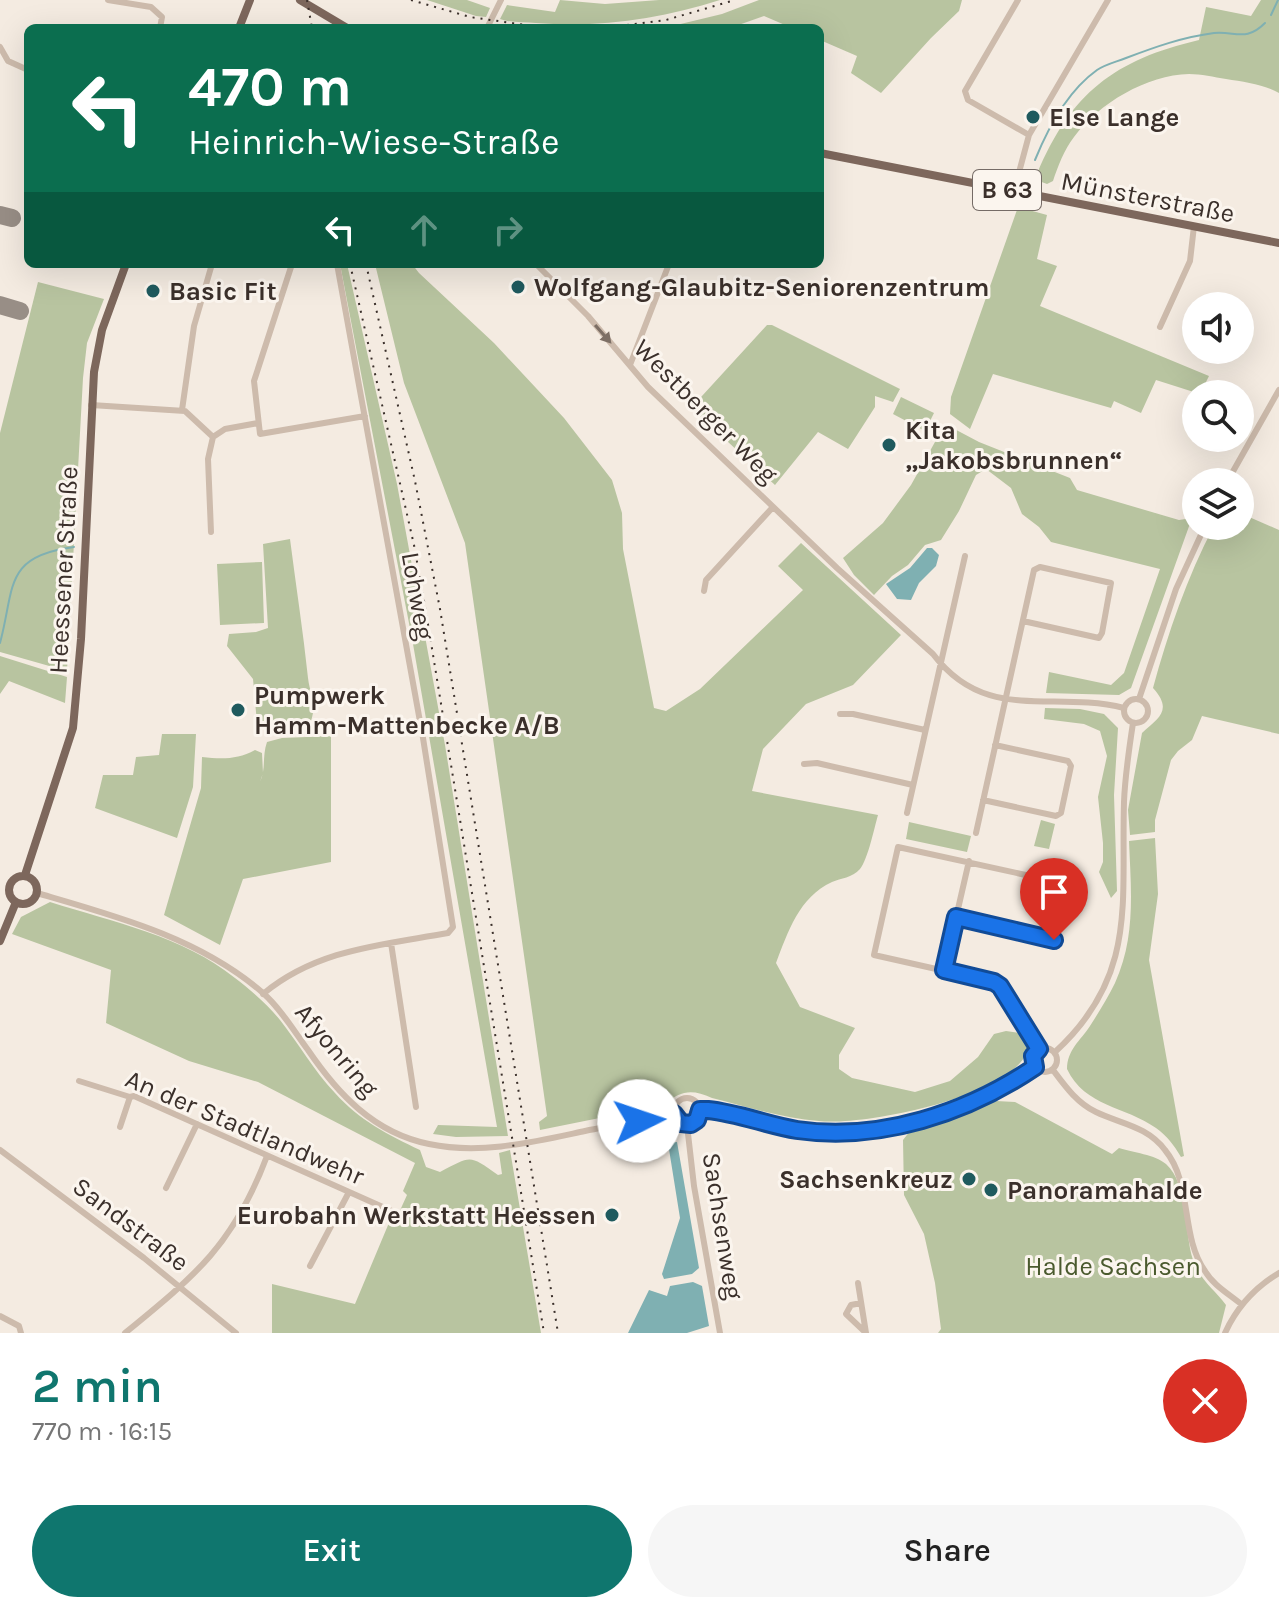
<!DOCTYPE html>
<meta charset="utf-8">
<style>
:root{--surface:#fff;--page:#f6f6f6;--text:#222;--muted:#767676;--accent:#0f766e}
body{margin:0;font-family:Karla,sans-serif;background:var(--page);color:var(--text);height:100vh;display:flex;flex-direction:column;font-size:30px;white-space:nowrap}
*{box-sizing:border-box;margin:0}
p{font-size:26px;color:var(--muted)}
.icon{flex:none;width:44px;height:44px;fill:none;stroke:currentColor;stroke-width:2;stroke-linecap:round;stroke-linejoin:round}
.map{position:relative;height:1333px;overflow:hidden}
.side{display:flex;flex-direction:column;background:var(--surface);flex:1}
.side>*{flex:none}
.hud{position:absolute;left:24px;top:24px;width:800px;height:244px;border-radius:12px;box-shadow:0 8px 32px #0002;background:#0b6e4f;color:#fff;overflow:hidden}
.fabs{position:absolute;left:1182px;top:292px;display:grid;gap:16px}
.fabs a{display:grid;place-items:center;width:72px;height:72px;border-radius:50%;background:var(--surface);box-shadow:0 8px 32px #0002;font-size:40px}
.pin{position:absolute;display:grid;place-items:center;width:68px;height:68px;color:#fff;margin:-82px -34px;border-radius:50% 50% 50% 0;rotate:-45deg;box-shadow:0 0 8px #0007}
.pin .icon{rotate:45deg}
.me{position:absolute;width:88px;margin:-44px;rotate:86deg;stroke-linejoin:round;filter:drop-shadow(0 0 6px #0008)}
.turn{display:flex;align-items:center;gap:28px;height:168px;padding:0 32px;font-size:36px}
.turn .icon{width:104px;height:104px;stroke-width:2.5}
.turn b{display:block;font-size:56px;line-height:68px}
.lanes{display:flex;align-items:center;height:76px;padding:0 32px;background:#0003;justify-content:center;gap:40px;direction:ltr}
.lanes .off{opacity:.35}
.round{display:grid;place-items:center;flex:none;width:84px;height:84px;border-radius:42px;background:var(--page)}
.overview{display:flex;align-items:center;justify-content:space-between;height:136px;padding:0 32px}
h1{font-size:48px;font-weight:600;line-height:60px;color:var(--accent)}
.button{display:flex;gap:16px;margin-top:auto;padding:16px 32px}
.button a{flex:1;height:92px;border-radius:48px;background:var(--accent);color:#fff;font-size:32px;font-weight:600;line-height:92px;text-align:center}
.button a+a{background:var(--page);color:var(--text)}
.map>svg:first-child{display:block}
</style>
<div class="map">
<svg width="1279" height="1333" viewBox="0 0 1279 1333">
<rect width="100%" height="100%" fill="#f4ebe1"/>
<path fill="#b8c4a0" d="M 427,0 L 467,0 L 490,8 L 486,17 L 476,16 Z
M 560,0 L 605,4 L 659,0 L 720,0 C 661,19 599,28 536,23 C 524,22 511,23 500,19 L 507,5 L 555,12 Z
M 759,0 L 962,0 L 959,11 L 931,38 L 881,93 L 851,73 L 857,56 L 820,40 L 820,28 L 792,28 L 764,16 L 730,28 L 664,28 L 722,14 Z
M 1261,0 L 1279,0 L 1279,93 C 1263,84 1244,82 1226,79 C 1214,77 1201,74 1189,74 C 1147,75 1099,103 1074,137 C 1064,150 1058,166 1053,181 L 1047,184 L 1039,181 L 1037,174 C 1071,93 1114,60 1199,40 L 1206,7 L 1251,16 Z
M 1018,207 L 1047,215 L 1037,259 L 1057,266 L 1040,306 L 1209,376 L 1200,394 L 1156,380 L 1141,413 L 1114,401 L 1111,408 L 993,374 L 970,429 L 950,414 L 951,397 Z
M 340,264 L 347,264 L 397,484 L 445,745 L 508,1136 L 456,1137 L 433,1134 L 438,1125 L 497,1127 L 413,644 Z
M 375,264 L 412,264 L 419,273 L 494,343 L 564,418 L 612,480 L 622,513 L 623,549 L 654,708 L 666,711 L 700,689 L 803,590 L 778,566 L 801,543 L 901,635 L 853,685 L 806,704 L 763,749 L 752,791 L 878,815 C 874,829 868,859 860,869 C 852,878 841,878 832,882 C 799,897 788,932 776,963 L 800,1007 L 855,1028 L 839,1055 L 839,1069 L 852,1078 L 915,1092 L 950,1081 L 978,1057 L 994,1034 L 1006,1031 L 1019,1033 L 1029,1047 C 1018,1096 864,1126 819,1121 C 783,1118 747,1107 712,1098 C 692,1089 681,1090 664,1105 L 540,1130 L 539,1122 L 547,1116 L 465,543 L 404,383 Z
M 38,282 L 104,299 L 87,343 L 83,378 L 67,671 L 0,652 L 0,433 Z
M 767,325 L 772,325 L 900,389 L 893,402 L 875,396 L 875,407 L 848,449 L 818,432 L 775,485 L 691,408 Z
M 901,397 L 934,413 L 925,431 L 893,414 Z
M 945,424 L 979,442 L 1070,478 L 1077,490 L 1179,520 L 1192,518 L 1131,688 L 1119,695 L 1046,693 L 1049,672 L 1111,685 L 1124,673 L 1160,569 L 1051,542 L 1039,527 L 1022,514 L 1011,488 L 986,469 L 976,475 L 959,511 L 941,540 L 925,545 L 908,565 L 892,576 L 874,595 L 854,575 L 843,558 L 883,523 L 911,485 Z
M 1240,513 L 1279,530 L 1279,734 L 1202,716 L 1192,740 L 1178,751 L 1171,760 L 1155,820 L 1155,832 L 1130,835 L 1128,810 L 1142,733 C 1159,718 1173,710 1153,688 C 1168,633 1187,577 1214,526 L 1240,526 Z
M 290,539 C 296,586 303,631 308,678 C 310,695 317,703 311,721 C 292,728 277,731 257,723 L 253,679 L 227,646 L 229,634 L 256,632 L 268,628 L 263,544 Z
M 262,562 L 264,623 L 220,625 L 217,564 Z
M 0,656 L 67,677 L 65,703 L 9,681 L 0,694 Z
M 1045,708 L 1080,709 L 1104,714 L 1118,728 L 1114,795 L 1117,891 L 1111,898 L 1099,872 L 1103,862 L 1103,843 L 1098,797 L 1107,756 L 1100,731 L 1084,724 L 1044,719 Z
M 162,734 L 196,734 L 193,787 L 177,838 L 95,808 L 103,775 L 133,775 L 136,757 L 159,755 Z
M 331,736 L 331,862 L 243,879 L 220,945 L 164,915 L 201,788 L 202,757 C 221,759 237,760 255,750 L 262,753 L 263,773 L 260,782 C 266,770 262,756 267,742 L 282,738 Z
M 1041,820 L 1055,824 L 1049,849 L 1034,846 Z
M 909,822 L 971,836 L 967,852 L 906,839 Z
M 1155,838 L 1158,894 L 1149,960 L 1184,1156 L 1181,1157 C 1174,1145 1167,1136 1156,1128 C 1125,1106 1085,1107 1067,1069 C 1067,1050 1080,1041 1090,1026 C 1099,1012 1108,997 1115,983 C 1136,937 1131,890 1129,841 Z
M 50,902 C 113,922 183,936 235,978 C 251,990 268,1005 280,1020 C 299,1044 314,1071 335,1093 C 359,1120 388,1135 420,1150 L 426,1167 L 440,1172 C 472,1156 468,1154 498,1175 L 502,1174 L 499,1153 L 510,1150 L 541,1333 L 272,1333 L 272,1284 L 355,1304 L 391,1218 L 397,1217 L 407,1195 L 403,1191 L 415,1163 L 258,1082 L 189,1061 L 106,1023 L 111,970 L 12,934 L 21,917 Z
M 996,1101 L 1015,1102 L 1112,1154 L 1119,1148 C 1132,1152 1156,1155 1166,1164 C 1189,1185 1184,1232 1193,1260 C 1199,1279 1215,1290 1226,1305 L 1219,1333 L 938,1333 L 941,1329 L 935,1283 L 924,1234 L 904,1195 L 903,1140 L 910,1131 Z"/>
<path fill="#7fb0b2" d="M 927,548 L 932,548 L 939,555 L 936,566 L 919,583 L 911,600 L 897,599 L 886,584 L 910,568 Z
M 677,1142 L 699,1268 L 692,1274 L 664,1279 L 662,1274 L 680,1218 L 668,1143 Z
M 693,1282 L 702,1286 L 709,1326 L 687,1333 L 628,1333 L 649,1290 L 667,1296 L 670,1286 Z"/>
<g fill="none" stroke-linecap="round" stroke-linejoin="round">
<path stroke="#7fb0b2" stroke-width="2" d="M 1271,15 L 1278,0
M 1035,160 C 1048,128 1069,90 1097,70 C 1106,64 1116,62 1126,58 C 1155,47 1183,37 1214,33 C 1236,31 1246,42 1265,23
M 0,643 C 15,588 3,556 74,547"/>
<path stroke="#988e86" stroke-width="18" d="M 0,215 L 12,218
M 0,305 L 20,311"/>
<path stroke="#cdbbac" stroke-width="6" d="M 108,0 L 151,7 L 162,17 L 160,28
M 1018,0 L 965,91 L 968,100 L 1029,135
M 487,28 L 501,0
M 0,47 L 8,61 L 28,70
M 1014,191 L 1029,135 L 1108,0
M 292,264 L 254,381 L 260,434 L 365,416
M 536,264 L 588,316 L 648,387 L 837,568 L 933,654 C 986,724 1051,690 1124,708
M 1160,327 L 1190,261 L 1194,226
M 630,365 L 669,264
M 91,405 L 185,411 L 213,437 L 208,459 L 211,532
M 182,410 L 194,326 L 212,264
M 213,437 L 225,429 L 258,423
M 1227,482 L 1279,390
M 704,591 L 706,580 L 773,507
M1124 711a12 12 0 1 1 24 0a12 12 0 1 1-24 0Z
M 1139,699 L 1176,589 L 1205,526
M 840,714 L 853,714 L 925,730
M 804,764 L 817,763 L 913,785
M 983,800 L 1056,816 L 1061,813 L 1071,766 L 1068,761 L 995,745
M 907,813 L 965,556
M 976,833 L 1034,570 L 1040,567 L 1111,583 L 1102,633 L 1099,638 L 1023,621
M 37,893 C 116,916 200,938 263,993 C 281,1009 294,1031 308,1050 C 338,1094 374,1133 429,1144 C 481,1155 533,1142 585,1131 C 614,1125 644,1120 674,1114
M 956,917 L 1054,940 L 1067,884 L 898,847 L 874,955 L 994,982 L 1005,991 L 1039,1049
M 391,943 L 416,1107
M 944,970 L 969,861
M 263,994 C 317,949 382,945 448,933 L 453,927 L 423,738 L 337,264
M1033 1060a12 12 0 1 1 24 0a12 12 0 1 1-24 0Z
M 1055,1052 C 1138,976 1121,902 1124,802 C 1125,775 1129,749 1133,723
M 1053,1070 C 1065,1086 1077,1103 1096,1112 C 1121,1124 1147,1126 1165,1150 C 1193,1184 1180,1236 1205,1271 C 1213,1285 1229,1294 1241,1304
M 79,1081 L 130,1097 L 134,1096 L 394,1212
M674 1111a13 13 0 1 1 26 0a13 13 0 1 1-26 0Z
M 700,1110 C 733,1110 764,1125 796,1130 C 879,1142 968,1115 1035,1067
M 687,1125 L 694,1186 L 720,1333
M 120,1127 L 130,1097
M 0,1150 L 144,1258 L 236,1333
M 166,1188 L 197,1124
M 310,1266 L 349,1192
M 858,1283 L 866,1333
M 861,1303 L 851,1305 L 846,1314 L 865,1332
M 0,1316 L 19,1326 L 21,1333
M 125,1333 C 196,1275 234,1244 267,1156
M 1225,1333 C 1237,1307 1254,1288 1279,1273"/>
<path stroke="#7d675c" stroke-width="8" d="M 300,0 L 347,28
M 239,28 L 250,0
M 820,153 L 1279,243
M 25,875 L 73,728 L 81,639 L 94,372 L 102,330 L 126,264
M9 890a14 14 0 1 1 28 0a14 14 0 1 1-28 0Z
M 0,941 L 16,902"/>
<path stroke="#3b302b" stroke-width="2" stroke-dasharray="2 6" stroke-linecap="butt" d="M 307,0 L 312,28
M 411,0 L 470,17 L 546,28
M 603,28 L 666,20 L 735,0
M 350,264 L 414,545 L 426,612 L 544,1333
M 366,264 L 415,481 L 440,609 L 558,1333"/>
</g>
<defs><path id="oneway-solid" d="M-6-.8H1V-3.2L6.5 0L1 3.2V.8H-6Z" transform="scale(2)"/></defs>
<use fill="#7d6f65" href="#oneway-solid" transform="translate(603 334) rotate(49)"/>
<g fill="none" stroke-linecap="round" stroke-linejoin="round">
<defs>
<path id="route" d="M 639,1121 L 674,1114 L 681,1123 L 691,1124 L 697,1120 L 700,1110 L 708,1110 C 738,1113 767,1125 797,1130 C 880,1142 967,1113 1035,1067 L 1033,1056 L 1039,1049 L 1000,986 L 994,982 L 944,970 L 956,917 L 1054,940"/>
</defs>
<use href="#route" stroke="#114b97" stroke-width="20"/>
<use href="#route" stroke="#1a73e8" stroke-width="14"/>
</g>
<g fill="#1f5a5e" stroke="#fbf5ee" stroke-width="3">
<circle cx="1033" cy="117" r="8"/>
<circle cx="518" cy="287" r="8"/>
<circle cx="153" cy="291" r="8"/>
<circle cx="889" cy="445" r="8"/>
<circle cx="238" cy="710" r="8"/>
<circle cx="969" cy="1179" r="8"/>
<circle cx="991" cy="1190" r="8"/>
<circle cx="612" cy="1215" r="8"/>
</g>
<g text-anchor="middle" stroke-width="6" stroke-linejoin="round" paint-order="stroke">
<rect fill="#fbf5ee" stroke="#756b66" stroke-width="2" x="973" y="170" width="68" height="40" rx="6"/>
<g font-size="24" font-weight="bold" fill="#3b302b">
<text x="1007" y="198">B 63</text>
</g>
<g font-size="26" font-weight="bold" fill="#3b302b" stroke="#fbf5ee" text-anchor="start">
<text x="1049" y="126">Else Lange</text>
<text x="534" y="296">Wolfgang-Glaubitz-Seniorenzentrum</text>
<text x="169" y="300">Basic Fit</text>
<text x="905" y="439">Kita<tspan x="905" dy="30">„Jakobsbrunnen“</tspan></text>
<text x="254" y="704">Pumpwerk<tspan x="254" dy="30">Hamm-Mattenbecke A/B</tspan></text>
<text x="953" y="1188" text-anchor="end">Sachsenkreuz</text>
<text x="1007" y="1199">Panoramahalde</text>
<text x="596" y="1224" text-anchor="end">Eurobahn Werkstatt Heessen</text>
</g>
<g font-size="26" fill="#3b302b" stroke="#fbf5ee">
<text transform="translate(1148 197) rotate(11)" y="9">Münsterstraße</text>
<text transform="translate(706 411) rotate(45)" y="9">Westberger Weg</text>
<text transform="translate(63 570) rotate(-87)" y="9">Heessener Straße</text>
<text transform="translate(418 596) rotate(80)" y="9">Lohweg</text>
<text transform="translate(337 1050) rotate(50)" y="9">Afyonring</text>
<text transform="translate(245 1127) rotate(23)" y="9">An der Stadtlandwehr</text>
<text transform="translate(131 1224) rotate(37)" y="9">Sandstraße</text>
<text transform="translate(723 1226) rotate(81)" y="9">Sachsenweg</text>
</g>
<g font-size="26" fill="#4a5a2e" stroke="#fbf5ee">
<text x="1113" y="1275">Halde Sachsen</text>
</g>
</g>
</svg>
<div class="fabs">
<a><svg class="icon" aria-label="sound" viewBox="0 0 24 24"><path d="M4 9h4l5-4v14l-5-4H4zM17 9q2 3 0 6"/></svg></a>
<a><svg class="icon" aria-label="search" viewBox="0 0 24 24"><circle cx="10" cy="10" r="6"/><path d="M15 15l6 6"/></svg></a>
<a><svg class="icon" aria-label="layers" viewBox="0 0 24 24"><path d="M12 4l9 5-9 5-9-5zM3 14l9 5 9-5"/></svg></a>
</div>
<div class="pin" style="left:1054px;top:940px;background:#d93025"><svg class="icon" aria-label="arrive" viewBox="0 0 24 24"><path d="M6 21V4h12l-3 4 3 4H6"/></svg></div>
<svg class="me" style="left:639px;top:1121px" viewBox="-20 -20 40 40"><circle r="19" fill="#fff"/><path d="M0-13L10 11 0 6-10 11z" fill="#1a73e8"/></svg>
<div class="hud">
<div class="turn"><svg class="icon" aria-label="left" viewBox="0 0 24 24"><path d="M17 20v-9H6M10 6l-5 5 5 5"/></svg><div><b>470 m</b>Heinrich-Wiese-Straße</div></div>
<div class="lanes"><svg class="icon" aria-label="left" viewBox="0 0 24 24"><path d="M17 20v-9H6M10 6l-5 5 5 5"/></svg><svg class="icon off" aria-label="ahead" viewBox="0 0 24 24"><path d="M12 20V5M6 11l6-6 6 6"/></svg><svg class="icon off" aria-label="right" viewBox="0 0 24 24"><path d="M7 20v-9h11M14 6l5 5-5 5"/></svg></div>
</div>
</div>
<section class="side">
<div class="overview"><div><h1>2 min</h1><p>770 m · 16:15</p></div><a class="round" style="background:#d93025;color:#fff"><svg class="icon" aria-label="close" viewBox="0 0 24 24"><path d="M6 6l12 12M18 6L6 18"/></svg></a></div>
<div class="button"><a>Exit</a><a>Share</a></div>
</section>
